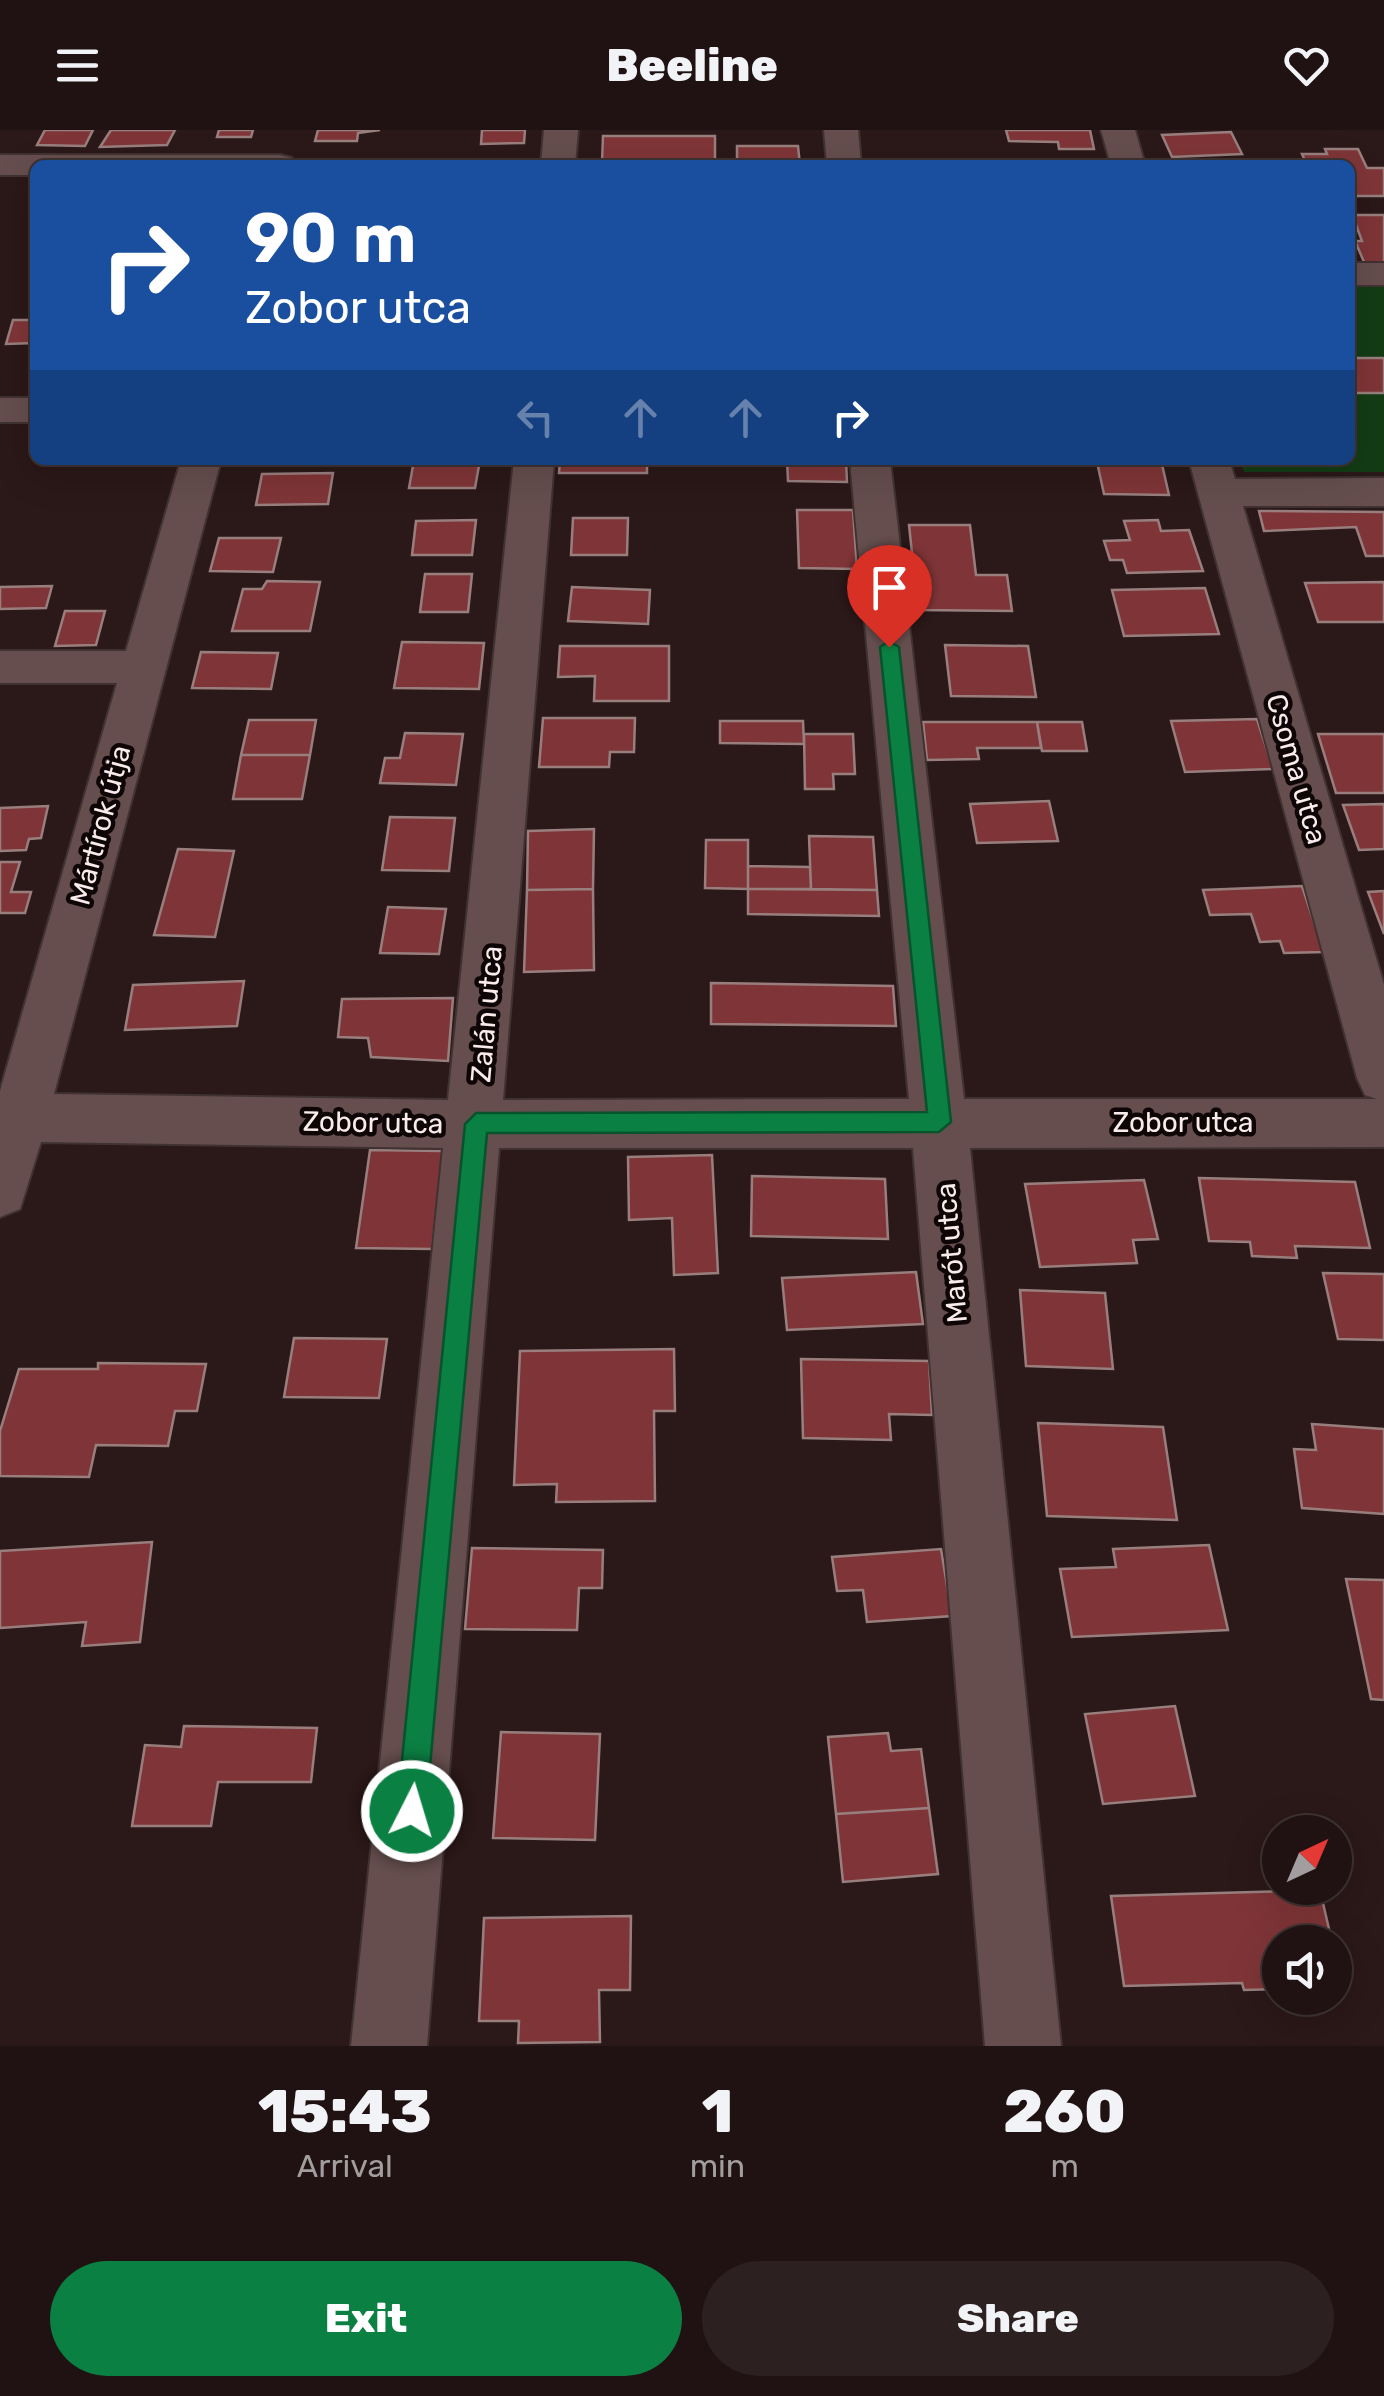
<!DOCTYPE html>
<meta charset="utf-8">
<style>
:root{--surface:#201212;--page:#2d2020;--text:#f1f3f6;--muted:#a29e9f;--line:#3d3232;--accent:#0b8043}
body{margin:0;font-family:Rubik,sans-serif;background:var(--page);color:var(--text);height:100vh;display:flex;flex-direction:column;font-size:38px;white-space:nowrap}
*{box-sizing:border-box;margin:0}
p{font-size:32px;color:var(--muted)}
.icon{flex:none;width:55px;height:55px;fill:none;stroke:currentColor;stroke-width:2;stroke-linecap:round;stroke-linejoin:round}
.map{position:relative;height:1916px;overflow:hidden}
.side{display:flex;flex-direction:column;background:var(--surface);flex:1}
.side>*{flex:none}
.top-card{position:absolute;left:30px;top:30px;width:1325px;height:305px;border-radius:15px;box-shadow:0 10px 40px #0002,0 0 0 2px var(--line);background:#1a4fa0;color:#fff;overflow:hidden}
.needle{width:65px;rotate:44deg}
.buttons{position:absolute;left:1262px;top:1685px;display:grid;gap:20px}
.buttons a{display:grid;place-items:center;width:90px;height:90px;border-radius:50%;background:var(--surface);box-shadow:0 10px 40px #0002,0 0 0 2px var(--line);font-size:50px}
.pin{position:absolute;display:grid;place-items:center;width:85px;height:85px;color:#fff;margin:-102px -42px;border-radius:50% 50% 50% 0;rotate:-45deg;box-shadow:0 0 10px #0007}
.pin .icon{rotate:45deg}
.me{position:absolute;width:110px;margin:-55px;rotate:5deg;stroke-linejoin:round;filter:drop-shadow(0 0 8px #0008)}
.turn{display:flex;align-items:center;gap:35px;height:210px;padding:0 50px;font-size:45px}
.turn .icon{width:130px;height:130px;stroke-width:2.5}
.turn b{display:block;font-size:70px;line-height:85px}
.lanes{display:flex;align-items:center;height:95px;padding:0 50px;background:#0003;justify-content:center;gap:50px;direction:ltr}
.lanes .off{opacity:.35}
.eta{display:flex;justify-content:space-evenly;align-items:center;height:170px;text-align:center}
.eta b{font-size:60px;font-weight:800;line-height:70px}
.primary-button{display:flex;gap:20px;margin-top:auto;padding:20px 50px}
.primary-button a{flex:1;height:115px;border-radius:60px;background:var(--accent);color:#fff;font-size:40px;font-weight:800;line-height:115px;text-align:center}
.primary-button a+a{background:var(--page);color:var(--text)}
header{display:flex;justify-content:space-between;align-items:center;height:130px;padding:0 50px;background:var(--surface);font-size:45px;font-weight:800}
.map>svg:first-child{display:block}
</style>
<header><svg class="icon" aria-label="menu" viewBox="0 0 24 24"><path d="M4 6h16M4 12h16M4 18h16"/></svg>Beeline<svg class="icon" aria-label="heart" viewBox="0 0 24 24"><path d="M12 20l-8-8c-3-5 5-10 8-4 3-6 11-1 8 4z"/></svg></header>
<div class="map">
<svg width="1384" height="1916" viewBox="0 0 1384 1916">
<rect width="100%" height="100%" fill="#2b1818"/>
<path fill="#133c15" d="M 1350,156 L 1384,156 L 1384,342 L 1244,342 L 1240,330 L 1350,330 Z"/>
<path fill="#7f3537" stroke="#987f7e" stroke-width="2.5" d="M 45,0 L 93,0 L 85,16 L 37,15 Z
M 111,0 L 175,0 L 167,15 L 100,17 Z
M 219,0 L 253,0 L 251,7 L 217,7 Z
M 318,0 L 380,0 L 358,3 L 357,11 L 315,11 Z
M 482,0 L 525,0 L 524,13 L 481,14 Z
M 1006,0 L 1090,0 L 1094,19 L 1059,19 L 1058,12 L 1009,11 Z
M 1231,2 L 1242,24 L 1172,27 L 1162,5 Z
M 603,6 L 715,6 L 715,32 L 602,32 Z
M 737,16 L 798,16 L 800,35 L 737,35 Z
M 1325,19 L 1358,19 L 1367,38 L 1384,38 L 1384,66 L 1350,66 L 1350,35 L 1307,35 L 1302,24 L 1327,24 Z
M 1350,85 L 1384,85 L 1384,133 L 1364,132 L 1355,111 L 1362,111 L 1356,95 L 1350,95 Z
M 13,190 L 35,190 L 35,213 L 6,214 Z
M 1350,228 L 1384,228 L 1384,263 L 1350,263 Z
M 414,330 L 480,330 L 475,358 L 409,358 Z
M 560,330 L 647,330 L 647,343 L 559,343 Z
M 787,330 L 846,330 L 847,352 L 788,351 Z
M 1120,330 L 1161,330 L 1169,365 L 1104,364 L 1097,332 Z
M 333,343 L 328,374 L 256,375 L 262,344 Z
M 797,380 L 853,380 L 857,439 L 799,438 Z
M 1259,381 L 1384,382 L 1384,426 L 1366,426 L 1356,397 L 1264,401 Z
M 573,388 L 628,388 L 627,425 L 571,425 Z
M 476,390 L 472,425 L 412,425 L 416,391 Z
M 1158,390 L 1161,401 L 1189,400 L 1203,441 L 1127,443 L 1123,430 L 1110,430 L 1104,411 L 1130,410 L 1124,391 Z
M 909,395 L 970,395 L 976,445 L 1007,445 L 1012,481 L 918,480 Z
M 219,408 L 281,408 L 273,442 L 210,441 Z
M 425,444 L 472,444 L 468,482 L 420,482 Z
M 267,451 L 320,452 L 310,501 L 232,501 L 243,459 L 262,459 Z
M 1384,452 L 1384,492 L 1318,492 L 1305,453 Z
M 52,456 L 46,478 L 0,479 L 0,457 Z
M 572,457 L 650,460 L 648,494 L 568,491 Z
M 1205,458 L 1219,504 L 1124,506 L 1112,460 Z
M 65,481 L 105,481 L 96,515 L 55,516 Z
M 402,512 L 484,513 L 479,559 L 394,558 Z
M 945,515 L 1028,516 L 1036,567 L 951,566 Z
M 560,516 L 669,516 L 669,571 L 594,571 L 595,546 L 558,547 Z
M 201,522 L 278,523 L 271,559 L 192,558 Z
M 543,588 L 635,588 L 634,622 L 610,622 L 609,637 L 539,637 Z
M 1257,589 L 1273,639 L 1185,642 L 1171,591 Z
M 249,590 L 316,590 L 310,625 L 241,625 Z
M 720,591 L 803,591 L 804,614 L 720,613 Z
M 923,592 L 1037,592 L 1041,618 L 977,618 L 979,629 L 927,630 Z
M 1037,592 L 1082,592 L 1087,621 L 1042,621 Z
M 405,603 L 463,604 L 456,655 L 380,653 L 385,628 L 400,628 Z
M 804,604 L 853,604 L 855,644 L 833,644 L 834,659 L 805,659 Z
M 1318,604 L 1384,604 L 1384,663 L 1336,663 Z
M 241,625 L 310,625 L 302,669 L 233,669 Z
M 1049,671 L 1058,711 L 977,713 L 970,674 Z
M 1384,674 L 1384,719 L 1359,720 L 1343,675 Z
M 48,676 L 41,708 L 29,709 L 26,720 L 0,721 L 0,678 Z
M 390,687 L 455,688 L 449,741 L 382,740 Z
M 594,699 L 593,759 L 527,760 L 528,701 Z
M 809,706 L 873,707 L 877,760 L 811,759 Z
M 706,710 L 748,710 L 748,759 L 705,758 Z
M 178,719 L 234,721 L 215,807 L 154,805 Z
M 0,732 L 20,732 L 11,762 L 31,762 L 25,783 L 0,783 Z
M 748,736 L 810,737 L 811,759 L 748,759 Z
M 1302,756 L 1324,822 L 1284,823 L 1280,811 L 1260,812 L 1251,784 L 1210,785 L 1203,760 Z
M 593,759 L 594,840 L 524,842 L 527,760 Z
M 748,759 L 877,760 L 879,786 L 748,784 Z
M 1384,761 L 1384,804 L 1368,762 Z
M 388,777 L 446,779 L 439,824 L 380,823 Z
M 244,851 L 237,896 L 125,900 L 133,855 Z
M 711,853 L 893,856 L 896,896 L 711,894 Z
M 453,868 L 448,931 L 371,927 L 368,908 L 338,907 L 342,869 Z
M 370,1020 L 443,1021 L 432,1119 L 356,1118 Z
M 712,1025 L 718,1143 L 674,1145 L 672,1088 L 629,1090 L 628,1027 Z
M 752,1046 L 885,1049 L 888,1109 L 751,1106 Z
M 1199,1048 L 1355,1052 L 1370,1118 L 1295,1116 L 1297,1128 L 1252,1126 L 1250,1112 L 1209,1111 Z
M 1144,1050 L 1158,1109 L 1133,1110 L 1137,1133 L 1040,1137 L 1025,1054 Z
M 916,1142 L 923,1194 L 787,1200 L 782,1148 Z
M 1323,1143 L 1384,1144 L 1384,1210 L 1338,1209 Z
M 1020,1160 L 1105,1163 L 1113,1239 L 1026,1236 Z
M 294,1208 L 387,1209 L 379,1268 L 284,1267 Z
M 674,1219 L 675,1281 L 654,1281 L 655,1371 L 556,1372 L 557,1354 L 514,1355 L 520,1221 Z
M 801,1229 L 929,1231 L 932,1285 L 889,1284 L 891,1310 L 803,1308 Z
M 98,1233 L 206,1234 L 197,1281 L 175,1281 L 168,1316 L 96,1315 L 89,1347 L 0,1346 L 0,1301 L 19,1239 L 98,1239 Z
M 1038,1293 L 1163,1297 L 1177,1390 L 1047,1386 Z
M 1312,1294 L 1384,1299 L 1384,1384 L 1302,1378 L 1294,1319 L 1316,1320 Z
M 152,1412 L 140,1512 L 82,1516 L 86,1492 L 0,1498 L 0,1421 Z
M 1209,1415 L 1228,1500 L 1072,1507 L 1060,1439 L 1116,1437 L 1113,1419 Z
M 472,1418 L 603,1420 L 602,1458 L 579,1458 L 577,1500 L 465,1499 Z
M 941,1419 L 952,1486 L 867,1492 L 863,1460 L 837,1461 L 832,1427 Z
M 1346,1449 L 1384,1450 L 1384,1570 L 1371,1569 Z
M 1175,1576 L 1195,1666 L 1103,1674 L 1085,1584 Z
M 184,1596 L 317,1598 L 311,1652 L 218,1652 L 211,1696 L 132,1696 L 145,1615 L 181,1617 Z
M 501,1602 L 600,1604 L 595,1710 L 493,1708 Z
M 888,1603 L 891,1621 L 921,1619 L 929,1678 L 836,1684 L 828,1607 Z
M 929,1678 L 938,1744 L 843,1752 L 836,1684 Z
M 1320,1760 L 1332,1812 L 1280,1812 L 1280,1859 L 1244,1860 L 1242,1853 L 1124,1856 L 1111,1766 Z
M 631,1786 L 630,1860 L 599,1860 L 600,1912 L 518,1913 L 519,1891 L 479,1891 L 484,1788 Z"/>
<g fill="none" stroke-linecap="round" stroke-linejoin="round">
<defs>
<path id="minor" d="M 544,0 L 578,0 L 575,35 L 541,35 Z
M 824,0 L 858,0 L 861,35 L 827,35 Z
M 1101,0 L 1135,0 L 1145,35 L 1111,35 Z
M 0,25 L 280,25 L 292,28 L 297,35 L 35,35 L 35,45 L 0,45 Z
M 1350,133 L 1384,133 L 1384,155 L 1350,155 Z
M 0,268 L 35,268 L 35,292 L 0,292 Z
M 181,330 L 221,330 L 54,964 L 448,970 L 514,330 L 554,330 L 503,970 L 909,969 L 850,330 L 890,330 L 964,969 L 1377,969 L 1365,965 L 1357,948 L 1189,330 L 1229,330 L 1235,349 L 1384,348 L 1384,376 L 1243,376 L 1384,855 L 1384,1017 L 970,1018 L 1061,1916 L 985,1916 L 913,1018 L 499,1018 L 427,1916 L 351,1916 L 443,1018 L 41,1012 L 20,1079 L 0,1087 L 0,961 L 117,553 L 0,553 L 0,521 L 126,521 Z"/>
</defs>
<use href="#minor" stroke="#413232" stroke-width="4"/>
<use href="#minor" fill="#654e4d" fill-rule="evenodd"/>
</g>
<path fill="#0b8043" stroke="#07532c" stroke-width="2.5" d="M 889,511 L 899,517 L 951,992 L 939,1002 L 487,1003 L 426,1681 L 422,1691 L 412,1695 L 401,1691 L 397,1681 L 465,994 L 476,983 L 927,982 L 880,517 Z"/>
<g text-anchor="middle" stroke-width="9" stroke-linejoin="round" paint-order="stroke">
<g font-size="28" fill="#f9ebeb" stroke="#0e0606">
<text transform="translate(1297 639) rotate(74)" y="10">Csoma utca</text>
<text transform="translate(100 695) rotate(-75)" y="10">Mártírok útja</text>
<text transform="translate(486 884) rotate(-85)" y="10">Zalán utca</text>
<text transform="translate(373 992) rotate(1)" y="10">Zobor utca</text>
<text x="1183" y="1002">Zobor utca</text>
<text transform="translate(951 1123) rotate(-95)" y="10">Marót utca</text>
</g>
</g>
</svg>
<div class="buttons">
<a><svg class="needle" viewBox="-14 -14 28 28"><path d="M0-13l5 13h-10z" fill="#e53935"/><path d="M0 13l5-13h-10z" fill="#a29e9f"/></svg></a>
<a><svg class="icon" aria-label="sound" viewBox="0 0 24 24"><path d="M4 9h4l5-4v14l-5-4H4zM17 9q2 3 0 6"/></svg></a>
</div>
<div class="pin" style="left:889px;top:517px;background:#d93025"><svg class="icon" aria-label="arrive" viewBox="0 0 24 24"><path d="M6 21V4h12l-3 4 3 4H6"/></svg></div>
<svg class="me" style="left:412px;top:1681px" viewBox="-20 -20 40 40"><circle r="17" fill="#0b8043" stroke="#fff" stroke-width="3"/><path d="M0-11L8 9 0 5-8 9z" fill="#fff"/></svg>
<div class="top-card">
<div class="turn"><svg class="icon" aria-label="right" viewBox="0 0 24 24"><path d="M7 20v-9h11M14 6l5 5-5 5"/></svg><div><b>90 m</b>Zobor utca</div></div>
<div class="lanes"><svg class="icon off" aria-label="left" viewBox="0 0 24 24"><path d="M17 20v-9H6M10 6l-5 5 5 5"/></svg><svg class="icon off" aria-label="ahead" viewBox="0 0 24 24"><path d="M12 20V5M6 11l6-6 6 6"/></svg><svg class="icon off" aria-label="ahead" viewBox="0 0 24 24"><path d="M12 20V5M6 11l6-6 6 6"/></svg><svg class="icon" aria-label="right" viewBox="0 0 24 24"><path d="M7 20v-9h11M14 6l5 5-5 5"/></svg></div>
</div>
</div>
<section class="side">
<div class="eta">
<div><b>15:43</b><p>Arrival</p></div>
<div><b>1</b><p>min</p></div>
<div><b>260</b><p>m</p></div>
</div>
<div class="primary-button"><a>Exit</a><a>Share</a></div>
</section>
